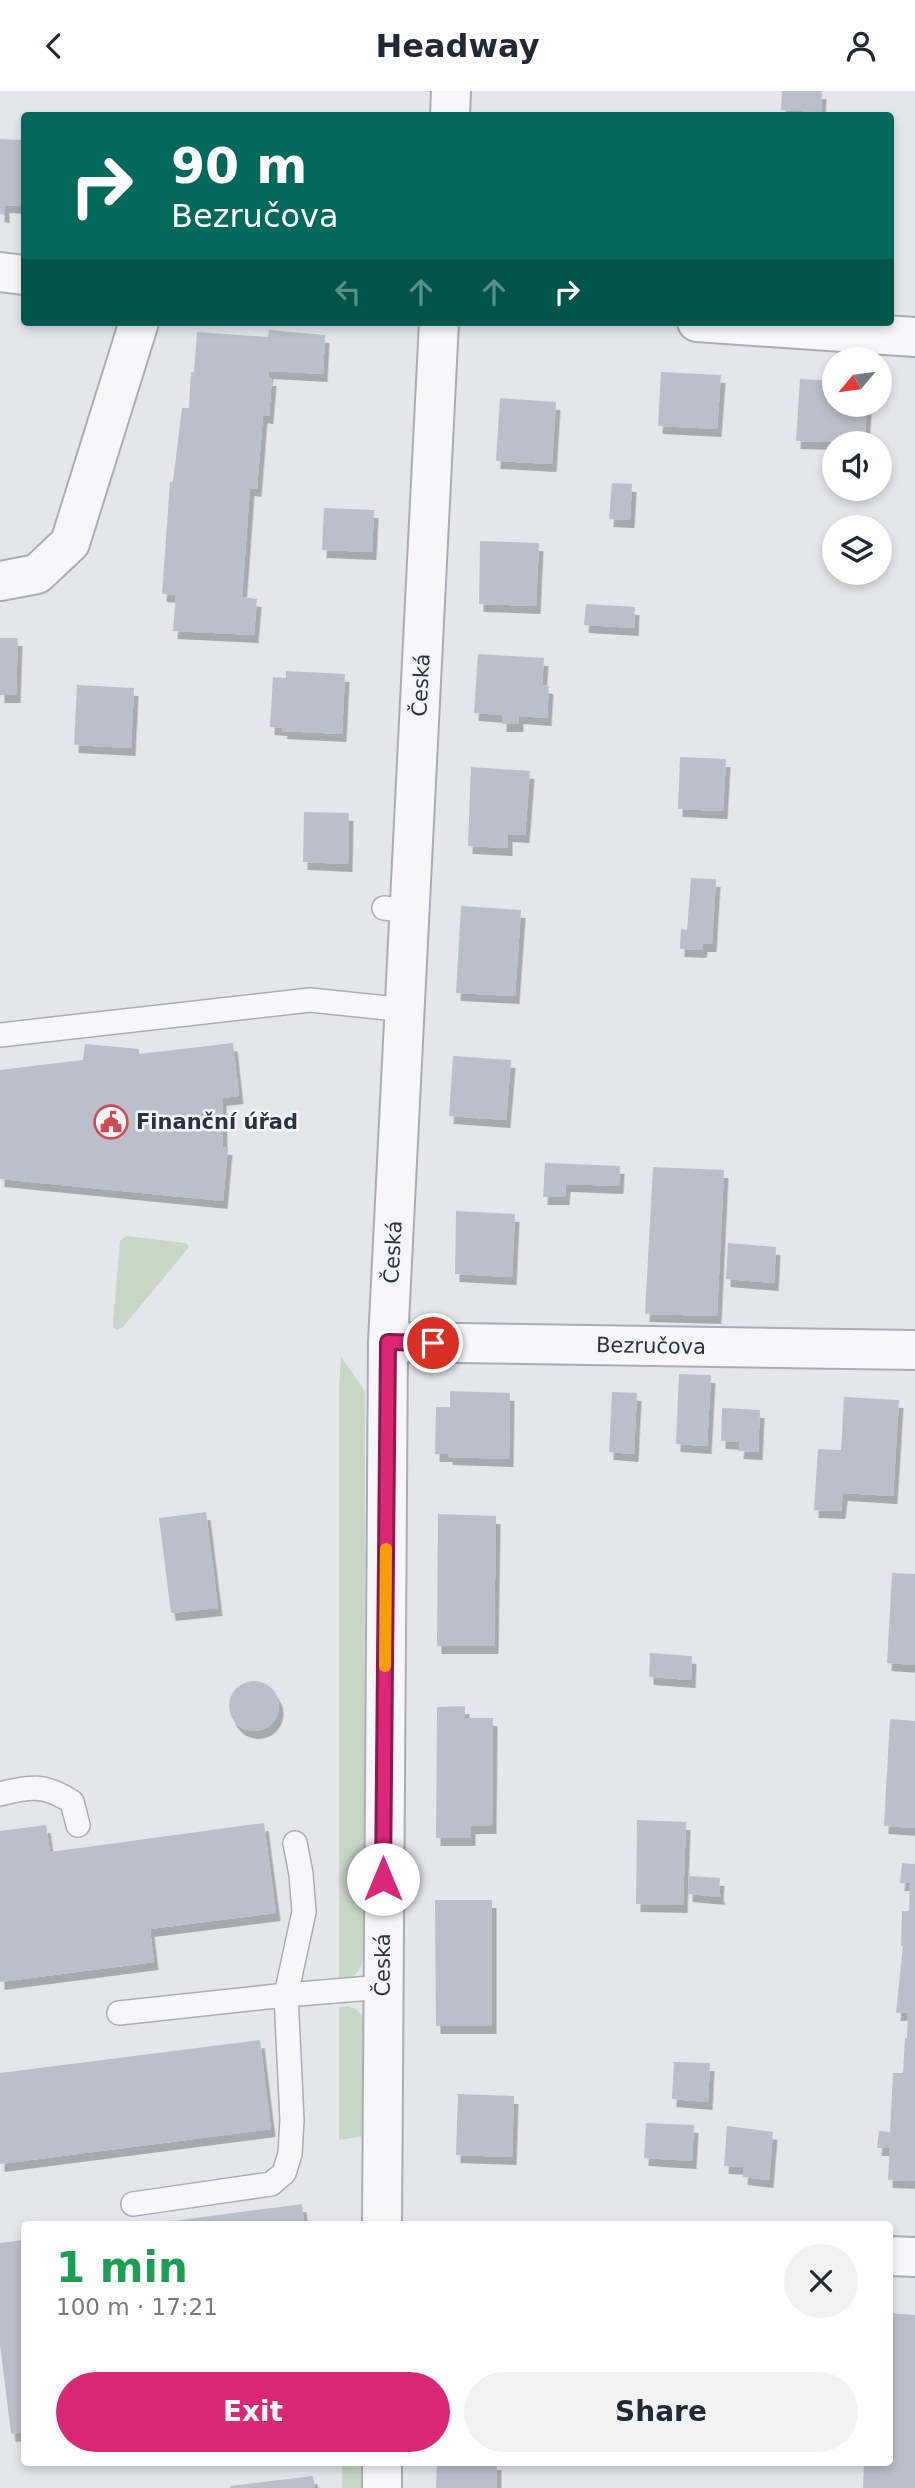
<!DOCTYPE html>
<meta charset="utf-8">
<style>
:root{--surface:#fff;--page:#f2f2f3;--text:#1f2937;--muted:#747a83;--accent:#db2777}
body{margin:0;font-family:"DejaVu Sans",sans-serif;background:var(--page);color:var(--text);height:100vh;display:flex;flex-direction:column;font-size:26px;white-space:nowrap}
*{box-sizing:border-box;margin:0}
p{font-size:23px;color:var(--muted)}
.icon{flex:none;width:38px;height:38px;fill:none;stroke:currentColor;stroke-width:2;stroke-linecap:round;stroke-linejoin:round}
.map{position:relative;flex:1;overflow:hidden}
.side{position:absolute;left:21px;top:2130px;width:872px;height:245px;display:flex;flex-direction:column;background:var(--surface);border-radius:7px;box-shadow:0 4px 10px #0003}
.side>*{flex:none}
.hud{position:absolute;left:21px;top:21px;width:873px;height:214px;border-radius:7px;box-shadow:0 4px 10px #0003;background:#00695c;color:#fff;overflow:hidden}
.needle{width:46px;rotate:241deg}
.buttons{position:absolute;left:822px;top:256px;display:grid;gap:14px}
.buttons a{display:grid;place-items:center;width:70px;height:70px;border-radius:50%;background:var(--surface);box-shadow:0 4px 10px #0003;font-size:35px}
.pin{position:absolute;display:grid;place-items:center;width:60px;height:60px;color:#fff;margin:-30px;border:4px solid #fff;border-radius:50%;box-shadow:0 2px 7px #0007}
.me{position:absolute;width:77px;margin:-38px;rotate:0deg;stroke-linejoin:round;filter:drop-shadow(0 0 5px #0008)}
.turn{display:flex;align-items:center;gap:24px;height:147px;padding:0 35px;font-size:32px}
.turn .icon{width:91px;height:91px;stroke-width:2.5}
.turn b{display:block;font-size:49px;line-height:60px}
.lanes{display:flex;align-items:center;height:66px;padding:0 35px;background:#0003;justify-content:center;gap:35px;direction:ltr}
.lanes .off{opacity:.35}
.round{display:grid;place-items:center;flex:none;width:74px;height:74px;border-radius:37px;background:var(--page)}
.overview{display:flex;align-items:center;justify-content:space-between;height:119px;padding:0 35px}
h1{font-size:42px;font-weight:600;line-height:52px;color:#1e9e55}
.cta{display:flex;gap:14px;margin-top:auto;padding:14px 35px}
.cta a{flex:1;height:80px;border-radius:42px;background:var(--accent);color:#fff;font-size:28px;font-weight:600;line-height:80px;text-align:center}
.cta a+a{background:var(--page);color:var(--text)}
header{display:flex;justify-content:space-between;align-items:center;height:91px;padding:0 35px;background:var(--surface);font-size:32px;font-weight:600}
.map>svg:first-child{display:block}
</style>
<header><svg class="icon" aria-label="back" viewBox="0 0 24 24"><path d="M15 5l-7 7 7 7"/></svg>Headway<svg class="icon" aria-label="person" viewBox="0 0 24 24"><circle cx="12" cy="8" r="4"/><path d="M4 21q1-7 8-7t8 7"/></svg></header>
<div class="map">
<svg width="915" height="2397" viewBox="0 0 915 2397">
<defs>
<filter id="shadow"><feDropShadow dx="4.5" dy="8" stdDeviation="0" flood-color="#0004"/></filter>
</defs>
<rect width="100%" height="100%" fill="#e4e6ec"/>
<path fill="#c7d6c5" d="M 126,1145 L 186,1152 L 189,1156 L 123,1236 L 117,1239 L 113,1236 L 113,1232 L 120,1150 Z
M 341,1266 L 365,1300 L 364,1865 C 360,1882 355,1886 339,1891 L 339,1297 Z
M 347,1915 L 356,1918 L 364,1928 L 365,2045 L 339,2049 L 339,1916 Z
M 342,2371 L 363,2371 L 363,2397 L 342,2397 Z"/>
<path fill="#bbbfc9" filter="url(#shadow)" d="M 782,0 L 822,0 L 821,21 L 781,19 Z
M 0,48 L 24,49 L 24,115 L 5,114 L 5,124 L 0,123 Z
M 269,239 L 325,244 L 323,283 L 269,280 L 268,287 L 272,287 L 269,325 L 263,324 L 257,398 L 250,397 L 242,506 L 257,508 L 254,544 L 173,540 L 176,504 L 162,503 L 170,391 L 173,391 L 182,317 L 189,317 L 191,281 L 194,281 L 197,241 L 268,246 Z
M 661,281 L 721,284 L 717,338 L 658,335 Z
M 800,288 L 835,290 L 835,313 L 867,313 L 865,352 L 796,350 Z
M 500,307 L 556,311 L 552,373 L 496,370 Z
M 612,392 L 632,393 L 630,429 L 609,428 Z
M 324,417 L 374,419 L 372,461 L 322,459 Z
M 480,450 L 539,452 L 536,515 L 479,513 Z
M 586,513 L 635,516 L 634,537 L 584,534 Z
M 0,547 L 18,547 L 16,604 L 0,604 Z
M 478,563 L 544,567 L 542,594 L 549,595 L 547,627 L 519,625 L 519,633 L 502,633 L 502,624 L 474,622 Z
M 286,580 L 345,583 L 342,643 L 282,640 L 283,637 L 270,636 L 273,586 L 286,587 Z
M 77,594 L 134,597 L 131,657 L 74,654 Z
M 680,666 L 726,668 L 723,720 L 678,718 Z
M 471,676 L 530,680 L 525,744 L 508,743 L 508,757 L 468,755 Z
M 304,721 L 349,722 L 348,773 L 303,771 Z
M 691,787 L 716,788 L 712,853 L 703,853 L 702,859 L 680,858 L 681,838 L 687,839 Z
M 461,815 L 521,819 L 515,905 L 456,902 Z
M 233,952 L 239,1005 L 222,1007 L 223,1056 L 228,1056 L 223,1110 L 0,1088 L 0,979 L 83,969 L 85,953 L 139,958 L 139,963 Z
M 453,965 L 511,969 L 506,1029 L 449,1025 Z
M 545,1072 L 620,1075 L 619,1095 L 566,1093 L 565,1106 L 543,1106 Z
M 653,1076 L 724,1079 L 717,1225 L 645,1223 Z
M 456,1120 L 515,1123 L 512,1186 L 455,1183 Z
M 728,1152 L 776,1156 L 774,1192 L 726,1188 Z
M 679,1283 L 711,1284 L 707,1355 L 676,1353 Z
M 450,1300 L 510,1302 L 509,1368 L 448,1366 L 448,1363 L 435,1363 L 436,1316 L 450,1316 Z
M 612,1301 L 637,1302 L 634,1363 L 609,1361 Z
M 844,1306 L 899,1309 L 893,1405 L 843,1402 L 841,1420 L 814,1419 L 818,1358 L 841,1359 Z
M 722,1317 L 760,1319 L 758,1361 L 739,1360 L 740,1351 L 721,1350 Z
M 206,1421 L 218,1517 L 171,1522 L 159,1427 Z
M 438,1423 L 496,1425 L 494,1555 L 437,1555 Z
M 892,1482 L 915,1483 L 915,1574 L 887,1572 Z
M 650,1562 L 692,1565 L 691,1589 L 649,1586 Z
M229 1615a25 25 0 1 1 50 0a25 25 0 1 1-50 0Z
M 465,1615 L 465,1627 L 493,1627 L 492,1735 L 471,1735 L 471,1747 L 436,1747 L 437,1616 Z
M 890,1628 L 915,1630 L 915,1737 L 884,1735 Z
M 637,1729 L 686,1731 L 683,1814 L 636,1813 Z
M 264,1732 L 276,1822 L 150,1838 L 154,1871 L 0,1891 L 0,1740 L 46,1734 L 50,1761 Z
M 902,1772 L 915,1773 L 915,2090 L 888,2089 L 890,2057 L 877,2057 L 879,2040 L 890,2041 L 893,1982 L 903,1982 L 905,1947 L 907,1947 L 908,1922 L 896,1922 L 903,1855 L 901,1855 L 902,1820 L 909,1820 L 910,1792 L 900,1792 Z
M 689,1785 L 720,1787 L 719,1801 L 721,1806 L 688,1803 Z
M 435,1809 L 492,1809 L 492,1935 L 436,1935 Z
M 260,1949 L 271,2038 L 0,2073 L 0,1982 Z
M 674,1971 L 710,1972 L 708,2011 L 672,2008 Z
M 458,2003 L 514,2005 L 512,2066 L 456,2064 Z
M 646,2032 L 694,2034 L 692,2070 L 644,2067 Z
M 727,2035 L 773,2041 L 769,2089 L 743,2086 L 744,2076 L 724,2075 Z
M 302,2113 L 304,2133 L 166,2133 L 166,2131 Z
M 24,2149 L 24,2341 L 11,2343 L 0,2253 L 0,2152 Z
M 889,2222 L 915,2224 L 915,2397 L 863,2397 L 864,2371 L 889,2371 Z
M 437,2371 L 497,2371 L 497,2397 L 436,2397 Z
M 313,2385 L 315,2397 L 230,2397 L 230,2395 Z"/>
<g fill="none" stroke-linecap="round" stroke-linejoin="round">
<defs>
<path id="lane" d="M 384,817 L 410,820
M 0,944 L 310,909 L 406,919
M 0,1703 C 30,1695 45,1693 72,1711 L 78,1734
M 119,1922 L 286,1904 L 383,1896
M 133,2113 L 271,2093 L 284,2082 L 290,2063 L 292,2029 L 286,1904 L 304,1821 L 301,1783 L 295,1752"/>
<path id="street" d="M 450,24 L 451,0
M 0,181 L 24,184
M 697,231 L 915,246
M 0,490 L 37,483 L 70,452 L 139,231
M 388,1251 L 915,1259
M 382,2133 L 388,1251 L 439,231
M 889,2165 L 915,2166
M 382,2371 L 382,2397"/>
</defs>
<use href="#lane" stroke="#a9acb6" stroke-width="26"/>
<use href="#street" stroke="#a9acb6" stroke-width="42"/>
<use href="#lane" stroke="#f7f7fa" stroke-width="23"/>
<use href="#street" stroke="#f7f7fa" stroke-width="38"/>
</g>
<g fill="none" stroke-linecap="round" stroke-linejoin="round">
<defs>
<path id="route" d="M 383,1788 L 388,1251 L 433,1252"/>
</defs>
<use href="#route" stroke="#8e194d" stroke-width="18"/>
<use href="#route" stroke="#db2777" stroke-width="12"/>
<path stroke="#f59e0b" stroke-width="12" d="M 385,1575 L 386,1458"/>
</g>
<defs>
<symbol id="civic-ring" viewBox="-11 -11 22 22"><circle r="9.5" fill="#f4f5f9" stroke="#d04a51" stroke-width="1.5"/><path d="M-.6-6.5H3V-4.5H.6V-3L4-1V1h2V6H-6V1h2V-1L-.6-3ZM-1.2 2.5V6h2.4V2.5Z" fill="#d04a51"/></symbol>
</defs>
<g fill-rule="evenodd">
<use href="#civic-ring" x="92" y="1012" width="38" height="38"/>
</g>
<g text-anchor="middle" stroke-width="5" stroke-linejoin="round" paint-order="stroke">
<g font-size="21" fill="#2b3244" stroke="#f4f5f9">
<text transform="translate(421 594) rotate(-87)" y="7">Česká</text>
<text transform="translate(393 1161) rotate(-87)" y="7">Česká</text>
<text transform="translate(651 1255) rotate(1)" y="7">Bezručova</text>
<text transform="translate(383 1874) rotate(-90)" y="7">Česká</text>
</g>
<g font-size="21" font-weight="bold" fill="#2b3244" stroke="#f4f5f9" text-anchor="start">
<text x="136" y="1038">Finanční úřad</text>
</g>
</g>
</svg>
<div class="buttons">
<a><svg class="needle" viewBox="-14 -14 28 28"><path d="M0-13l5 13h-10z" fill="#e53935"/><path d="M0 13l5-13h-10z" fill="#747a83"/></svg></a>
<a><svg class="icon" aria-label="sound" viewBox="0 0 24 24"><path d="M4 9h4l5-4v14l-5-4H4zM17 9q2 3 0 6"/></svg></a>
<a><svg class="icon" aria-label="layers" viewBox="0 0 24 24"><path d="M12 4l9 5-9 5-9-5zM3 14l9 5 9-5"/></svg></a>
</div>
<div class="pin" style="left:433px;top:1252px;background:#d93025"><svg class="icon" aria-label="arrive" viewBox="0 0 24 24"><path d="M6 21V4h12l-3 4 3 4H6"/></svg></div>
<svg class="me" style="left:383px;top:1788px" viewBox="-20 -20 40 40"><circle r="19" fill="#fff"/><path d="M0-13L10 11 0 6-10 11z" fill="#db2777"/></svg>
<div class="hud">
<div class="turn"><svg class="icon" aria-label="right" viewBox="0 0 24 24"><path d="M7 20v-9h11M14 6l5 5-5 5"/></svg><div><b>90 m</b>Bezručova</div></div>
<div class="lanes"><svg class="icon off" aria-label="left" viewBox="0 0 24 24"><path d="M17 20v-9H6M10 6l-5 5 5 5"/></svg><svg class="icon off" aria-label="ahead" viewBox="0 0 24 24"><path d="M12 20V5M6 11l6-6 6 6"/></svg><svg class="icon off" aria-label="ahead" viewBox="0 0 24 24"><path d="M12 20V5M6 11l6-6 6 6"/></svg><svg class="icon" aria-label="right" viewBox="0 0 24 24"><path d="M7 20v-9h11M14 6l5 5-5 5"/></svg></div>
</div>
<section class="side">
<div class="overview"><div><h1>1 min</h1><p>100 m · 17:21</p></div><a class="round"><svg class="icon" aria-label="close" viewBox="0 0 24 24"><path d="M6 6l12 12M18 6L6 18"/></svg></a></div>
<div class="cta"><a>Exit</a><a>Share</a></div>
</section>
</div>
